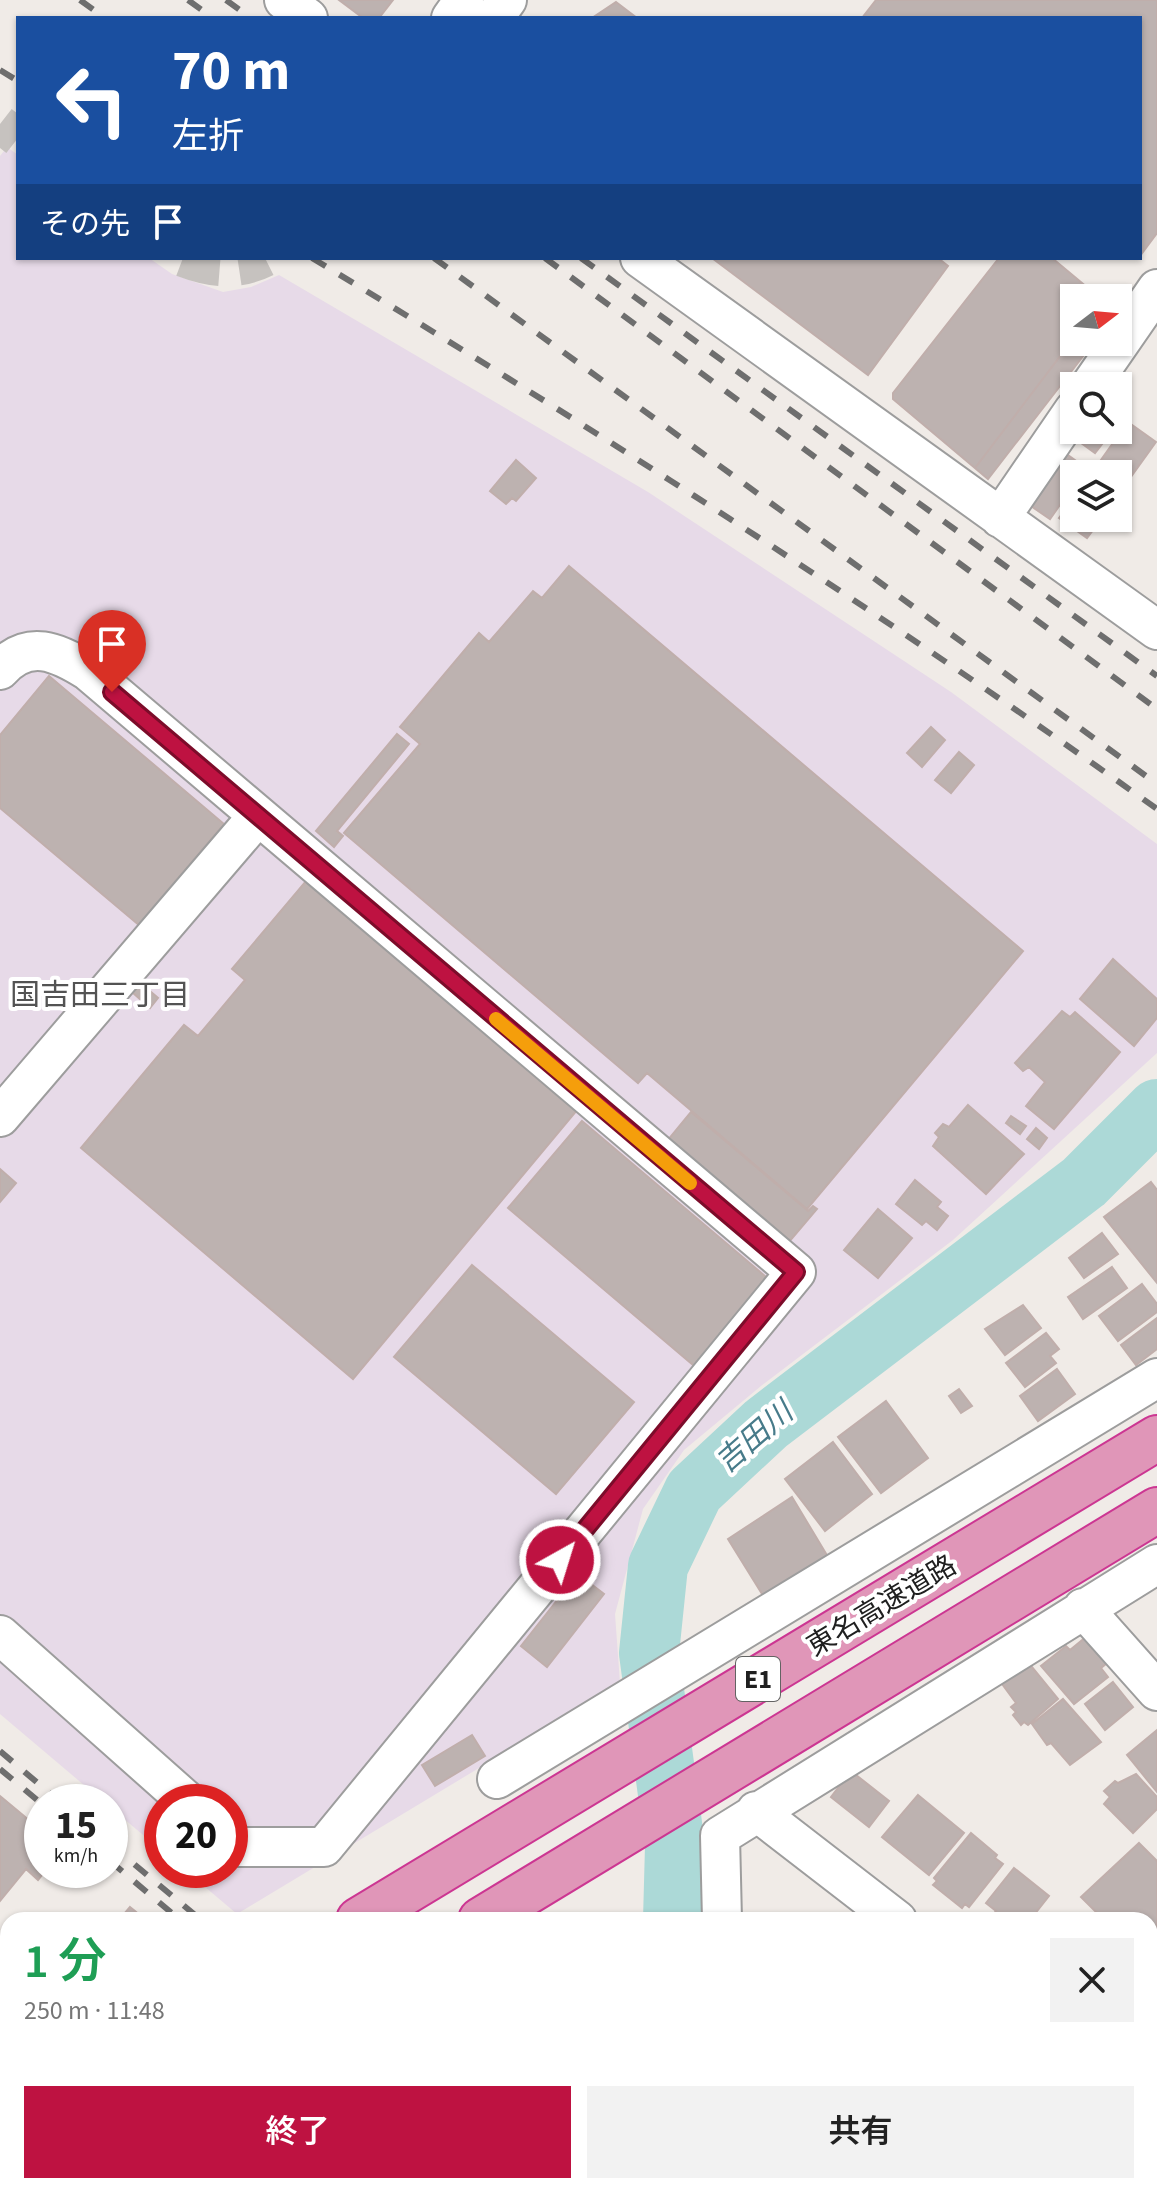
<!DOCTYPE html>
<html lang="ja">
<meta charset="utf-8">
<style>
:root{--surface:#fff;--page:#f2f2f2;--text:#222;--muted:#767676;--accent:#be1241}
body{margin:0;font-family:"Source Sans 3","Noto Sans JP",sans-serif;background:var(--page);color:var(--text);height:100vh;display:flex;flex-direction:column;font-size:30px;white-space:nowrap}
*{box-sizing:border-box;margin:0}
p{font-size:26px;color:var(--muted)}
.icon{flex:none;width:44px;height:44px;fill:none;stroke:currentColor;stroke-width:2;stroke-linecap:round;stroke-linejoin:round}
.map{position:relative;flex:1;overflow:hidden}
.panel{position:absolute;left:0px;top:1912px;width:1158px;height:282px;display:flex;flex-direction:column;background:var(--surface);border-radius:24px 24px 0 0;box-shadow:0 2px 6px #0004}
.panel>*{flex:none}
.guide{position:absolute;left:16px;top:16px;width:1126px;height:244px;border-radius:0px;box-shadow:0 2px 6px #0004;background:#1a4fa0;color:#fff;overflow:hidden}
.needle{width:52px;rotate:74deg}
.tools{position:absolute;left:1060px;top:284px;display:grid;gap:16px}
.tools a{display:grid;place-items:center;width:72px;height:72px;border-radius:0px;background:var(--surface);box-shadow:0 2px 6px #0004;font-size:40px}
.speed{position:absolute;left:24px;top:1784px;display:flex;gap:16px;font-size:40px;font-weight:700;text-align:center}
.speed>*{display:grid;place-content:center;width:104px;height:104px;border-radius:50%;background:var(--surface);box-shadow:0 2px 6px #0004;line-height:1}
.speed small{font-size:20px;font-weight:400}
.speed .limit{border:12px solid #d22;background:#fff;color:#111}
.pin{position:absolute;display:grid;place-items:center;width:68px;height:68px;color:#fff;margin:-82px -34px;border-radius:50% 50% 50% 0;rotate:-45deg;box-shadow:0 0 8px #0007}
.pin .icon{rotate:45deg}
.me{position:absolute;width:88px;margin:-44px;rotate:39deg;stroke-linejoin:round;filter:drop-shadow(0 0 6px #0008)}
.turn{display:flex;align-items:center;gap:28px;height:168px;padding:0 24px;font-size:36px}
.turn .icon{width:104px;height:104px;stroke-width:2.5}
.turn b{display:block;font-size:56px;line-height:68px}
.then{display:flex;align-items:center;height:76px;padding:0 24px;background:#0003;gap:16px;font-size:30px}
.round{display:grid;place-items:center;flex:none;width:84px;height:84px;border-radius:0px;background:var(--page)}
.summary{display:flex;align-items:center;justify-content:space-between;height:136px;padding:0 24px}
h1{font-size:48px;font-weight:600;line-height:60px;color:#1e9e55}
.action{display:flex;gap:16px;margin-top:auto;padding:16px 24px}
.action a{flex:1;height:92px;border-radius:0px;background:var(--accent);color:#fff;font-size:32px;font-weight:600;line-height:92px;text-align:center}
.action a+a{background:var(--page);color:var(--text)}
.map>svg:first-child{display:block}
</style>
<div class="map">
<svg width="1157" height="2193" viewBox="0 0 1157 2193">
<rect width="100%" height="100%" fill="#f0ebe7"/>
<path fill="#e7dae8" d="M 7,147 L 18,155 L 18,258 L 149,258 L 172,274 L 223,292 L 251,287 L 279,275 L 648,492 L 951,692 L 1157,844 L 1157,1053 L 953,1240 L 761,1386 L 684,1450 L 643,1509 L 615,1614 L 620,1683 L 237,1914 L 185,1870 L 230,1870 L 230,1802 L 162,1802 L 162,1851 L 110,1807 L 110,1802 L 104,1802 L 0,1714 L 0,156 Z"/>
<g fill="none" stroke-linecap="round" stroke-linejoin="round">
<path stroke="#acd9d7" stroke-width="60" d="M 673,1920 L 675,1846 L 649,1653 L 658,1566 L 694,1491 L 766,1424 L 1084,1182 L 1157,1109
M 638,2193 L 639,2186"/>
</g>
<path fill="#bdb2b0" stroke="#c0aeab" stroke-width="2" d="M 339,0 L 393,0 L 379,18 L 363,18 Z
M 876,0 L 1157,0 L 1157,233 L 1140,256 L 1140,18 L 862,18 Z
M 616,2 L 637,18 L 592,18 Z
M 712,258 L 938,258 L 948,266 L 868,375 Z
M 999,258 L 1052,258 L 1100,298 L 1074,298 L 1074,338 L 975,468 L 893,399 L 893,393 Z
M 1074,338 L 1074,342 L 1094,342 L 988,479 L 975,468 Z
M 1128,422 L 1156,442 L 1118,495 L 1118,474 L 1091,474 Z
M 1079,430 L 1113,430 L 1095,453 L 1073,437 Z
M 1061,450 L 1086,468 L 1082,474 L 1074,474 L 1074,485 L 1050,519 L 1025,502 Z
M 516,460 L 536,478 L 516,501 L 512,498 L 506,504 L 490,491 Z
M 1074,498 L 1074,518 L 1102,518 L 1087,538 L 1059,518 Z
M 569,566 L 1023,951 L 807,1209 L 647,1073 L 638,1083 L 344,833 L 420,744 L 400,727 L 479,633 L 489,642 L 533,591 L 542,598 Z
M 49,676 L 224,824 L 139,925 L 0,808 L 0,735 Z
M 931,727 L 945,740 L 922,767 L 907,753 Z
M 397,734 L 409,744 L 337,831 L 343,836 L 334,847 L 316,831 Z
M 959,752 L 974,765 L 951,793 L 935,780 Z
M 307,880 L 577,1110 L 353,1379 L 81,1148 L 184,1025 L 198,1036 L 245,980 L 232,969 Z
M 1113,959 L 1157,999 L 1157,1018 L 1134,1046 L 1080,999 Z
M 130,974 L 158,998 L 150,1008 L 123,984 Z
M 1062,1011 L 1070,1017 L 1075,1012 L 1120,1052 L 1054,1129 L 1026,1106 L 1045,1082 L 1029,1067 L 1023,1071 L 1015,1063 Z
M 968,1105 L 1024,1154 L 986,1194 L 933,1146 L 939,1137 L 935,1133 L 943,1124 L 949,1127 Z
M 691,1112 L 808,1211 L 813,1206 L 817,1209 L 788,1243 L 667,1141 Z
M 1011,1116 L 1026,1126 L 1020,1134 L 1006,1123 Z
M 582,1121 L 772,1282 L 699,1370 L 508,1208 Z
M 1036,1128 L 1047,1138 L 1039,1149 L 1027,1139 Z
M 0,1169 L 16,1183 L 0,1202 Z
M 915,1180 L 941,1202 L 937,1207 L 948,1216 L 937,1230 L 926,1221 L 922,1225 L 896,1204 Z
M 1151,1182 L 1157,1190 L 1157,1283 L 1104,1217 Z
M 878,1209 L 912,1238 L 878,1278 L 844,1250 Z
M 1102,1233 L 1118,1254 L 1084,1278 L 1069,1258 Z
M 472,1265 L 634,1402 L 556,1494 L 394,1357 Z
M 1112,1267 L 1127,1288 L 1083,1319 L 1068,1297 Z
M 1142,1284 L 1157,1304 L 1157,1312 L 1118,1341 L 1099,1316 Z
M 1023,1305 L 1041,1328 L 1005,1355 L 985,1329 Z
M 1157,1318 L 1157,1349 L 1136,1365 L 1121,1345 Z
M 1046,1333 L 1059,1349 L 1050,1356 L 1056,1363 L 1025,1387 L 1006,1363 Z
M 1057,1369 L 1075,1394 L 1038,1421 L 1020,1396 Z
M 959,1389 L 972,1406 L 961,1413 L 949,1396 Z
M 886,1401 L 928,1458 L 881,1493 L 838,1437 Z
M 833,1442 L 872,1494 L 825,1531 L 785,1479 Z
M 792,1497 L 828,1557 L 764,1597 L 728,1539 Z
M 578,1574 L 604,1594 L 547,1667 L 521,1646 Z
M 1086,1637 L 1107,1663 L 1101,1668 L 1108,1677 L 1074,1704 L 1041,1666 L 1066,1646 L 1070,1650 Z
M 1027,1661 L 1058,1699 L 1028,1725 L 1024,1722 L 1021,1725 L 1013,1715 L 1016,1712 L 1011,1707 L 1016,1703 L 1002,1684 Z
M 1113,1682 L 1133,1707 L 1105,1730 L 1085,1704 Z
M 1063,1699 L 1101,1742 L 1070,1765 L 1051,1743 L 1047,1745 L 1032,1724 Z
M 1157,1730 L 1157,1792 L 1127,1755 Z
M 472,1735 L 485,1756 L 435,1786 L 422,1765 Z
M 851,1771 L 889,1801 L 869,1827 L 831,1797 Z
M 1136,1774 L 1157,1797 L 1157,1809 L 1133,1833 L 1104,1804 L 1110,1797 L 1104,1791 L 1115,1781 L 1118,1783 Z
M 918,1795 L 964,1833 L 929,1875 L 882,1837 Z
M 0,1796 L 42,1831 L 42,1870 L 46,1870 L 38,1880 L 26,1869 L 0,1901 Z
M 971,1833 L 997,1855 L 995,1858 L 1003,1864 L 969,1907 L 965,1904 L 962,1908 L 933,1885 L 937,1881 L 934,1878 Z
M 1139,1843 L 1157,1861 L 1157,1976 L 1150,1969 L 1150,1920 L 1104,1920 L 1081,1897 Z
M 1014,1868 L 1049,1896 L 1030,1920 L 995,1920 L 991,1917 L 996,1911 L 986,1903 Z
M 130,1907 L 146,1920 L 119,1920 Z
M 1157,2158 L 1157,2193 L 1130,2193 L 1135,2186 L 1150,2186 L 1150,2167 Z
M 235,2186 L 311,2186 L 308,2189 L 312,2192 L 244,2193 Z
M 331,2186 L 405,2186 L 413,2193 L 330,2193 L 327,2190 Z
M 795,2186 L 840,2186 L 841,2187 L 836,2193 L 804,2193 Z
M 896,2186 L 944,2186 L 938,2193 L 905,2193 Z"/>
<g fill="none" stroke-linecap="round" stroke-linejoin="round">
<path stroke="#c6c2bf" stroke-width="38" stroke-dasharray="38 19" stroke-linecap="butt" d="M 0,124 L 18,138
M 183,258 C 212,269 237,272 265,258"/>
<defs>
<path id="minor" d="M 284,0 L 308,18
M 451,18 L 464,0
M 494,18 L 507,0
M 640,258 L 1157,630
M 1090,386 L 1157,289
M 1000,518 L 1074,410
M 0,670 C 28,638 58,652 88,671 L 796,1272 L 324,1847 L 238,1847 L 230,1839
M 0,1117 L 257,817
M 1083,1608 L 1157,1691
M 0,1635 L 188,1802
M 497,1779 L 1157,1378
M 756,1811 L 897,1920
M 722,1920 L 720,1836 L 1157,1564
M 1150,2104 L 1157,2096
M 438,2186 L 446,2193
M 577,2186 L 586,2193
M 118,2193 L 129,2186
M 672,2193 L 674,2186
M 1064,2193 L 1070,2186"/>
<path id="major" d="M 0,2092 L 8,2100
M 90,2186 L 96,2193"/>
<path id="highway" d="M 359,1920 L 1157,1438
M 481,1920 L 1157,1510
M 0,2134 L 8,2130
M 25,2193 L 36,2186"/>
</defs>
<use href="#minor" stroke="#9d9d9d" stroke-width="42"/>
<use href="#major" stroke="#8f410d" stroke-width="48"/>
<use href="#highway" stroke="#cc3692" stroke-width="48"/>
<use href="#minor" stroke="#fff" stroke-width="38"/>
<use href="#major" stroke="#f4bea8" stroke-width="44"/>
<use href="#highway" stroke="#e096b8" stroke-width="44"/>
<path stroke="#6e6e6e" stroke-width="6" stroke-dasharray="16 16" stroke-linecap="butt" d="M 80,0 L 105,18
M 188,0 L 213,18
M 226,0 L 251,18
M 0,70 L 18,81
M 312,258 C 600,432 883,613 1157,809
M 434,258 L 1157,784
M 545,258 L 1157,709
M 581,258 L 1157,676
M 0,1751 L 60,1802
M 0,1769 L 42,1804
M 110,1844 L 201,1920
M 110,1861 L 180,1920
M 508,2186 L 517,2193
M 528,2186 L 537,2193"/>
</g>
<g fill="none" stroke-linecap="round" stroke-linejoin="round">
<defs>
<path id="route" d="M 112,692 L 796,1272 L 560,1560"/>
</defs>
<use href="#route" stroke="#7c0c2a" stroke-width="20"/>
<use href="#route" stroke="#be1241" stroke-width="14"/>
<path stroke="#f59e0b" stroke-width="14" d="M 496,1019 L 690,1183"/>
</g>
<g text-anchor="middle" stroke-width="8" stroke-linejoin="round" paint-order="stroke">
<rect fill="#fff" stroke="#636363" stroke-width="2" x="736" y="1657" width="44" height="44" rx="6"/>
<g font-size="26" font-weight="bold" fill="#202020">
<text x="758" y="1688">E1</text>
</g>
<g font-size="28" fill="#202020" stroke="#fff">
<text transform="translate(881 1605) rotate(-31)" y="10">東名高速道路</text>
</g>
<g font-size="30" fill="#535353" stroke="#fff">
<text x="100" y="1005">国吉田三丁目</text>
</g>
<g font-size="30" font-style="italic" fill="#477b8a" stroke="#fff">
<text transform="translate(754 1437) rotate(-41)" y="10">吉田川</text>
</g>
</g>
</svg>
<div class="tools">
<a><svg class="needle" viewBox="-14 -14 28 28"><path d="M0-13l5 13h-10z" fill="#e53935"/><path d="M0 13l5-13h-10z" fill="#767676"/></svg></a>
<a><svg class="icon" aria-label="search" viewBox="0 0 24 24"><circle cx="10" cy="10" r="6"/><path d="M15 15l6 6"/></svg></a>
<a><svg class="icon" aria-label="layers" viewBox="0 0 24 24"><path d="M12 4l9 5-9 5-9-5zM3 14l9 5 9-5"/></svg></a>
</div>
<div class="speed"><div>15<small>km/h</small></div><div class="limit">20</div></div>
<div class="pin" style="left:112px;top:692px;background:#d93025"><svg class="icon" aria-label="arrive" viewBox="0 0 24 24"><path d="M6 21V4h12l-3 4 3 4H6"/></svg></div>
<svg class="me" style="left:560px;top:1560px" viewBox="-20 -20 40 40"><circle r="17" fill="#be1241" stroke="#fff" stroke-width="3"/><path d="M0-11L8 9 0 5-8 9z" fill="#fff"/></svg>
<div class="guide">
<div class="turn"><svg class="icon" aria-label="left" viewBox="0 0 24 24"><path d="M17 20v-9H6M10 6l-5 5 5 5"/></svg><div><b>70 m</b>左折</div></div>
<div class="then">その先<svg class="icon" aria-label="arrive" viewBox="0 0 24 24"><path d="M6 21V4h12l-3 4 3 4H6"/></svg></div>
</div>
<section class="panel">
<div class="summary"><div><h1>1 分</h1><p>250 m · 11:48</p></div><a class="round"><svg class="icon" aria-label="close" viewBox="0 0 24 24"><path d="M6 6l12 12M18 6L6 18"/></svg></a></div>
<div class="action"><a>終了</a><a>共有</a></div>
</section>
</div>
